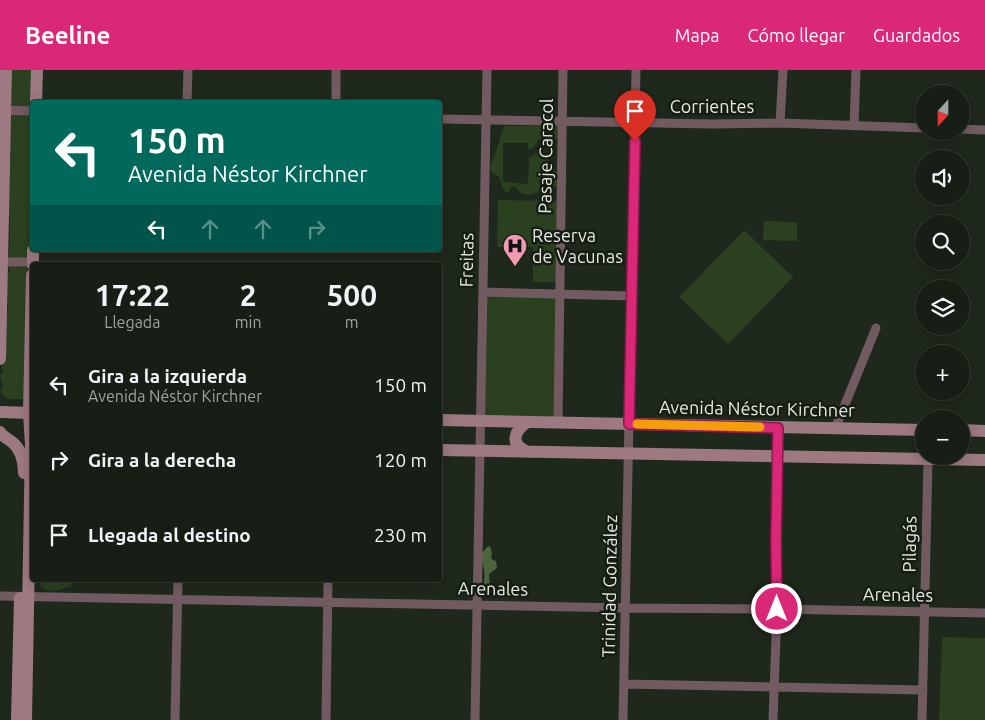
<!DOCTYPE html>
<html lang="es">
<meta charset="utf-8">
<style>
:root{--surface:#171e15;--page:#242b22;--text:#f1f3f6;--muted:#9ea2a0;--line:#363c34;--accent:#db2777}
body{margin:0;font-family:Ubuntu,sans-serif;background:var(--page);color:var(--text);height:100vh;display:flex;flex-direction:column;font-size:19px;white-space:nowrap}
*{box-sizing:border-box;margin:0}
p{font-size:16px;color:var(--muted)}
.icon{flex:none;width:28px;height:28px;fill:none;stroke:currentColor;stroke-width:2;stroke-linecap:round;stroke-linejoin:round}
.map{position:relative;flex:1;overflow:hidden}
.sheet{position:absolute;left:30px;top:192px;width:412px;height:320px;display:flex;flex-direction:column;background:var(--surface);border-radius:5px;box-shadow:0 2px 12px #0003,0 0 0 1px var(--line)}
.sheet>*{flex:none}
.banner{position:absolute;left:30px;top:30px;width:412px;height:152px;border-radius:5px;box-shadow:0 2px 12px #0003,0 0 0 1px var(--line);background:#00695c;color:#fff;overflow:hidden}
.needle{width:32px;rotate:201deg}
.fabs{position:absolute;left:915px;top:15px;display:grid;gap:10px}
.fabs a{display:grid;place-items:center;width:55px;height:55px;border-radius:50%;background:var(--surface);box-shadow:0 2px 12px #0003,0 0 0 1px var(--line);font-size:25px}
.pin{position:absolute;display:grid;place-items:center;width:42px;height:42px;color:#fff;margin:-51px -21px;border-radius:50% 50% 50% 0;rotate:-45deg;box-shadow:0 0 5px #0007}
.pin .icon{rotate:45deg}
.me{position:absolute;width:55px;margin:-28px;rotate:0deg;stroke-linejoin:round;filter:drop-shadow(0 0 4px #0008)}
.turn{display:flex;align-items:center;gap:18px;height:105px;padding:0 15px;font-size:22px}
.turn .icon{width:65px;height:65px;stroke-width:2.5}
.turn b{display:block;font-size:35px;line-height:42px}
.lanes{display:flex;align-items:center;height:48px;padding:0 15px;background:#0003;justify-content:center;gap:25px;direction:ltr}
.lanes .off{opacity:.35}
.eta{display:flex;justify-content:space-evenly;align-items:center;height:85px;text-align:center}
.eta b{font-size:30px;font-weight:700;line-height:35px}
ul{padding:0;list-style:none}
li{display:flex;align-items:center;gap:15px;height:75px;padding:0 15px}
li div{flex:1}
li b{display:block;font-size:19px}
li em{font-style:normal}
header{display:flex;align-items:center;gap:30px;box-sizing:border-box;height:70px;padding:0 25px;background:var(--accent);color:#fff}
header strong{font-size:24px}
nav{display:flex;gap:28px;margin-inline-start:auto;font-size:18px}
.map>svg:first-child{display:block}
</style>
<header>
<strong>Beeline</strong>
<nav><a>Mapa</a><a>Cómo llegar</a><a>Guardados</a></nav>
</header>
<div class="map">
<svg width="985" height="650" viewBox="0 0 985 650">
<rect width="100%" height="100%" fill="#1f281c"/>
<path fill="#2a401f" d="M 12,0 L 32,0 L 30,57 L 32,58 L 32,131 L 29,131 L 27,330 C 16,328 5,332 0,321 L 3,315 L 1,310 L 0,305 L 3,302 L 1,295 L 2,289 L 7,289 L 7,287 L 3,286 L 5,241 L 8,241 L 6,205 L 9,204 L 10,147 L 2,141 L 8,89 L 11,89 L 11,86 L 6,81 L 11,56 Z
M 559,53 L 560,69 L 547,71 L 539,69 C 536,74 534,79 528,79 L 528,73 L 503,73 L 503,112 L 528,114 L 529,88 L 538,82 L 546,84 L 549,91 L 547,98 L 567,105 L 566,116 L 551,117 L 530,125 L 522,124 L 514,116 L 511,118 L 509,122 L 505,122 L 502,117 L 499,106 L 493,104 L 490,98 C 492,90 496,82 498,75 C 501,67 500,62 505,56 L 548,56 Z
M 498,130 L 558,131 L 556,212 L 533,212 L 533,177 L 497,177 Z
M 764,151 L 797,152 L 797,171 L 763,170 Z
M 744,160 L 793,207 L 728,274 L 679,227 Z
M 486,225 L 558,227 L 556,351 L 483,349 Z
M 41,510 L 74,510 L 70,517 C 60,519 48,525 40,516 Z
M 942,567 L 985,568 L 985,650 L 939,650 Z"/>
<path fill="#4a643e" d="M 490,476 L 492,483 L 491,487 L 493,490 L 496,491 L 497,498 L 489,504 L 490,518 L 492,521 C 490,527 484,529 480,523 C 481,518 484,515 484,511 C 486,503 482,492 480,485 L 487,477 Z"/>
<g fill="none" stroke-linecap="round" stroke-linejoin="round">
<path stroke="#715b61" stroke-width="9" d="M 187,32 L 188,0
M 336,32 L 336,0
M 0,40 L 32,41
M 440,49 L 713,54 L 780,53 L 924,58
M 780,53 L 783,0
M 854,56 L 856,0
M 961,59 L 985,60
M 0,192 L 33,192
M 483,222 L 632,226
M 558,353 L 563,0
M 835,359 L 876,258
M 0,526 L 625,538 L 777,539 L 985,543
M 624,614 L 923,620
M 175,650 L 178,510
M 326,650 L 328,510
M 475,650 L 487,0
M 623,650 L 636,0
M 773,650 L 777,539 L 776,470 L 778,358
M 922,650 L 928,390"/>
<path stroke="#9d7982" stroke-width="12" d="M 36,32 L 37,0
M 33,195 L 33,180
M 0,289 L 6,0
M 0,342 L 32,343
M 440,350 L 924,360
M 527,352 C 513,362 510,375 528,382
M 961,360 L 985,361
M 0,362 C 3,367 7,368 12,372 C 22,380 24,391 24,403
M 440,380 L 985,390
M 17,650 L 20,528
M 26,650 L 31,375 L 29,343 L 32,205"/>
</g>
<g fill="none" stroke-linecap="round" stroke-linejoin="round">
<defs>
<path id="route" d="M 635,71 L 629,354 L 778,358 L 776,470 L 777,539"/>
</defs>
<use href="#route" stroke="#8e194d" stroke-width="12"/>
<use href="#route" stroke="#db2777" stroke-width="9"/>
<path stroke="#f59e0b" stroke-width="9" d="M 637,354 L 760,357"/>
</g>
<defs>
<symbol id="hospital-pin" viewBox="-11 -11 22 30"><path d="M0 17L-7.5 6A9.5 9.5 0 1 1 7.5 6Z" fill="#f19ab3" stroke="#161e13"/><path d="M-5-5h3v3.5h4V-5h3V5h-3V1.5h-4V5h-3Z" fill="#111"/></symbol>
</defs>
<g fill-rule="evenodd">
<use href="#hospital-pin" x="501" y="162" width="28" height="38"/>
</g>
<g text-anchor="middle" stroke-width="5" stroke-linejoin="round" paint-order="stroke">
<g font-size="18" fill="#e4e9e1" stroke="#161e13">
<text x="712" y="43">Corrientes</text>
<text transform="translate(546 86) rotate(-89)" y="6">Pasaje Caracol</text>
<text transform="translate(467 190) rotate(-89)" y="6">Freitas</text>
<text transform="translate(757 339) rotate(1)" y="6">Avenida Néstor Kirchner</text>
<text transform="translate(910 474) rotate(-89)" y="6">Pilagás</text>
<text transform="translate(610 516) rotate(-89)" y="6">Trinidad González</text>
<text transform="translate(493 519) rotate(1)" y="6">Arenales</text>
<text transform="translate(898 525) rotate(1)" y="6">Arenales</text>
</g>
<g font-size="18" fill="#e4e9e1" stroke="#161e13" text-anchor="start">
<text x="532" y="172">Reserva<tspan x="532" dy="21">de Vacunas</tspan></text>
</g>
</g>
</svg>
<div class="fabs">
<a><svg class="needle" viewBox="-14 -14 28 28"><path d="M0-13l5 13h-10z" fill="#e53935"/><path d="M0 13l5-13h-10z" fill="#9ea2a0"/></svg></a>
<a><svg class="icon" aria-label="sound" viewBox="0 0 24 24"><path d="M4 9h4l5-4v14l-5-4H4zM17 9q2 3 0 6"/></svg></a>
<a><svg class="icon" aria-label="search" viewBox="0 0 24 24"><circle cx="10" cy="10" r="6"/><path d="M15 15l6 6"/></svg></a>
<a><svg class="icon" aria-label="layers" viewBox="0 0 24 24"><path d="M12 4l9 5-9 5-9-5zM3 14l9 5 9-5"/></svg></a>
<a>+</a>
<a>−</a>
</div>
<div class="pin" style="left:635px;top:71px;background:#d93025"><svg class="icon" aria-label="arrive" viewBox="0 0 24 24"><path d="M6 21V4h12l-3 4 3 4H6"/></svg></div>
<svg class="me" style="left:777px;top:539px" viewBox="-20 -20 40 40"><circle r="17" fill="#db2777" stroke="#fff" stroke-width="3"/><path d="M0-11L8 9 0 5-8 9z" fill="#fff"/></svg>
<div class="banner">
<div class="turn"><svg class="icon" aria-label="left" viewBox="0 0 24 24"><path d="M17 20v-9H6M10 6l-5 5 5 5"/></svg><div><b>150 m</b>Avenida Néstor Kirchner</div></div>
<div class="lanes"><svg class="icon" aria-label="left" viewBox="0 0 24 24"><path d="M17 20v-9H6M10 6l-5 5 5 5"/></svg><svg class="icon off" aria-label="ahead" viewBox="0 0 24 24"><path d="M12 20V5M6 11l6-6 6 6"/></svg><svg class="icon off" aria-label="ahead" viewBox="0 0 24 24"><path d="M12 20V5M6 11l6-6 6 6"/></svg><svg class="icon off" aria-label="right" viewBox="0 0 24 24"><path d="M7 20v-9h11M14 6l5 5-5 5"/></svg></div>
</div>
<section class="sheet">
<div class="eta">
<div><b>17:22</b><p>Llegada</p></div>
<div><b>2</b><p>min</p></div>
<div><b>500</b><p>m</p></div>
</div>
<ul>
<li><svg class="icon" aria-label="left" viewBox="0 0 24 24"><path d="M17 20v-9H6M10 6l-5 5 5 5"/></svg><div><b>Gira a la izquierda</b><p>Avenida Néstor Kirchner</p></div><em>150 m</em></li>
<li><svg class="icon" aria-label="right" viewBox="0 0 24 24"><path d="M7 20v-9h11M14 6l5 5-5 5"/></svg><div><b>Gira a la derecha</b></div><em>120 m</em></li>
<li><svg class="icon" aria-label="arrive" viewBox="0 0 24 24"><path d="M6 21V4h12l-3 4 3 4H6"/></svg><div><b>Llegada al destino</b></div><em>230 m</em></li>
</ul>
</section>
</div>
